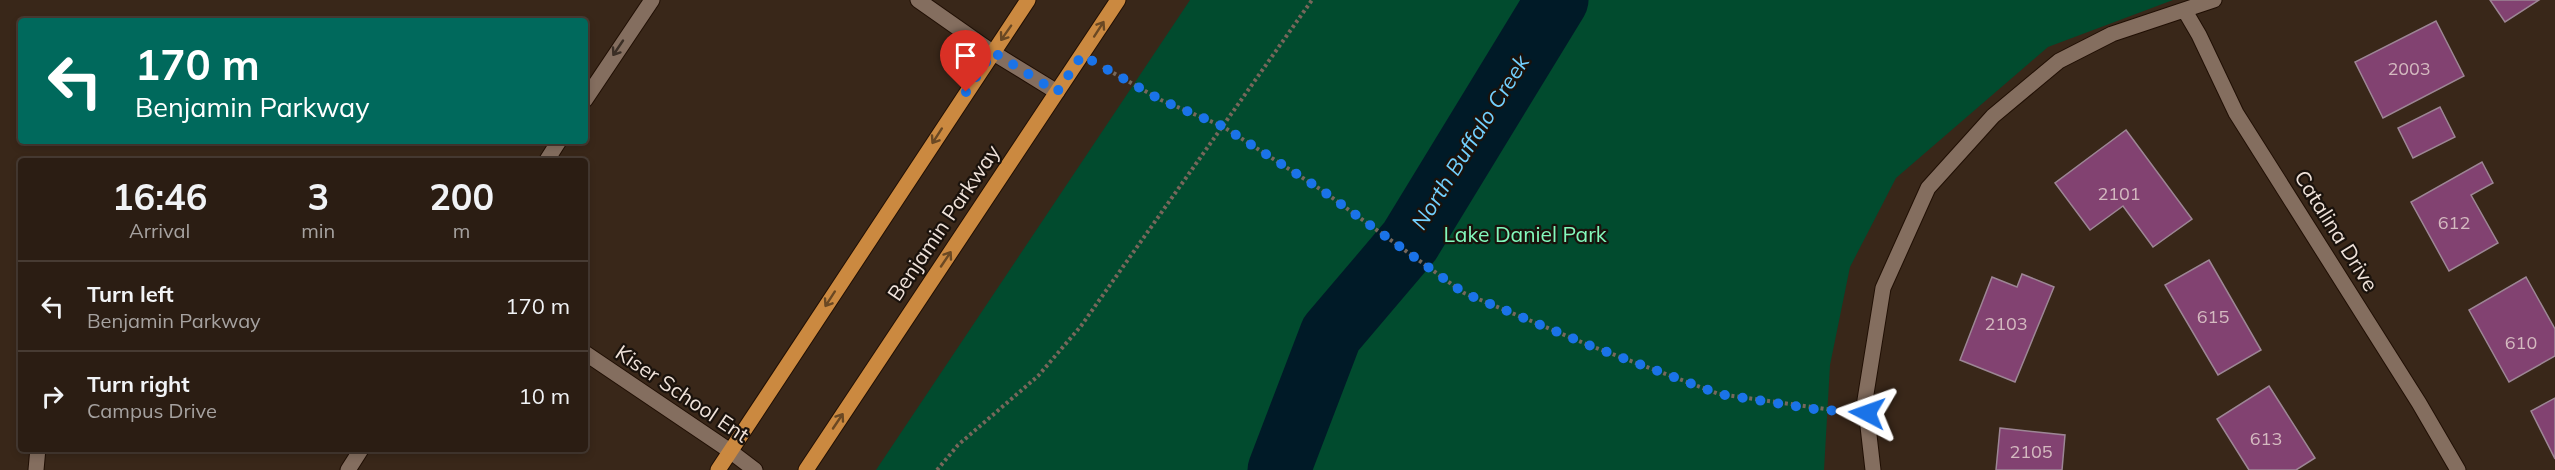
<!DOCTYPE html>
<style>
:root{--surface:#2b1d13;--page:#33261c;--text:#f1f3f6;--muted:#a6a2a0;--line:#473b33}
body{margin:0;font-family:Mulish,sans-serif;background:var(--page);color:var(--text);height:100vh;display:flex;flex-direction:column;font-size:22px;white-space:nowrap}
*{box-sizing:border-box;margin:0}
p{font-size:20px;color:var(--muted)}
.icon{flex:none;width:33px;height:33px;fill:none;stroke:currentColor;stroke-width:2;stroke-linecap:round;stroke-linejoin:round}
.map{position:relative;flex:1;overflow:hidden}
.panel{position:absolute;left:18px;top:158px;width:570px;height:294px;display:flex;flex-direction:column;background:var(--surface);border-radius:6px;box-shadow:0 3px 9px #0003,0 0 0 2px var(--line)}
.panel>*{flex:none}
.hud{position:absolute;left:18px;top:18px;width:570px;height:126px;border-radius:6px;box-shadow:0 3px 9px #0003,0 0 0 2px var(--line);background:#00695c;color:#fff;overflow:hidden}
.pin{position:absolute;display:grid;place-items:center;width:51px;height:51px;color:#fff;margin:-62px -26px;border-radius:50% 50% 50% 0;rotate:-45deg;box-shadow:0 0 6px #0007}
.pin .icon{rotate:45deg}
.me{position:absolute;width:66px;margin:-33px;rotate:274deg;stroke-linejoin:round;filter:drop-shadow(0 0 4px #0008)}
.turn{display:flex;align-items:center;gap:21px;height:126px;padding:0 18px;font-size:27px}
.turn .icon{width:78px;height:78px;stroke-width:2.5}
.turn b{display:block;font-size:42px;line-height:51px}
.eta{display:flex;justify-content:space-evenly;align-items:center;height:102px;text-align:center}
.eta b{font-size:36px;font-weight:700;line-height:42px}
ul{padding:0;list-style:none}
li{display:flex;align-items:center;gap:18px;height:90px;padding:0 18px;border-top:2px solid var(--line)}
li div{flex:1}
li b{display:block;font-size:22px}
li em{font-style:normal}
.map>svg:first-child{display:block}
</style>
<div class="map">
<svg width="2555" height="470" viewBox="0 0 2555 470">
<rect width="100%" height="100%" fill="#392719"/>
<path fill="#014b2e" d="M 1190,0 L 2173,0 L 2048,47 L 1896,178 L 1850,267 L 1830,365 L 1824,470 L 876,470 Z"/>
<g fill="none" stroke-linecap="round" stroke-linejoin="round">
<path stroke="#001a27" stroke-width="63" d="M 1279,470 L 1331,334 L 1410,241 L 1557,0"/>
</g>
<path fill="#824271" stroke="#9d8695" stroke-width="1.5" d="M 2490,0 L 2539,0 L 2505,22 Z
M 2436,21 L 2464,76 L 2383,118 L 2355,62 Z
M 2440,107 L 2455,137 L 2413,158 L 2398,128 Z
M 2126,130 L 2192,219 L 2153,247 L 2123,206 L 2090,230 L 2055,183 Z
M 2482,162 L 2493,183 L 2471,195 L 2498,243 L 2449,271 L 2411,202 Z
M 2209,260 L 2261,350 L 2218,375 L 2165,285 Z
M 2022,274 L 2054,287 L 2015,382 L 1960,360 L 1992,277 L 2017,287 Z
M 2526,277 L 2555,329 L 2555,356 L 2509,382 L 2469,310 Z
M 2269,386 L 2315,458 L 2296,470 L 2249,470 L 2217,419 Z
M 2555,398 L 2555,459 L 2531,411 Z
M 2000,428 L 2065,435 L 2062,470 L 1996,470 Z"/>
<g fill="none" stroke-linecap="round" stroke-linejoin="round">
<defs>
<path id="lane" d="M 730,451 L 755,470
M 36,470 L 38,448"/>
<path id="street" d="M 918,0 L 992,52 L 1057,92
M 2185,11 L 2199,35 L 2236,113 L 2419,403 L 2458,470
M 585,100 L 652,0
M 547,160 L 559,141
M 585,353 L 730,451
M 348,470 L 362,448
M 1873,470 L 1865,400 L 1883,288 L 1928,188 L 1993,116 L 2059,61 L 2112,34 L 2214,0"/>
<path id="primary" d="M 718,470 L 1028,0
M 806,470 L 1118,0"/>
</defs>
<use href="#lane" stroke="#200f04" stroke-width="17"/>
<use href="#street" stroke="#200f04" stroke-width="17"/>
<use href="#primary" stroke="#200f04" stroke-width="17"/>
<path stroke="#77675b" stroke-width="4" stroke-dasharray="3 3" stroke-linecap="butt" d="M 1103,67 L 1161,100 L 1222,126 L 1320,189 L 1464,293 L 1591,346 L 1719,394 L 1840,411
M 937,470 L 958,445 L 1038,376 L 1081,326 L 1312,0"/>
<use href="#lane" stroke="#846e5f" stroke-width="15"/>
<use href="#street" stroke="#846e5f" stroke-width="15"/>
<use href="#primary" stroke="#cb8940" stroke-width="15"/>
</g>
<defs><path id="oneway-shaft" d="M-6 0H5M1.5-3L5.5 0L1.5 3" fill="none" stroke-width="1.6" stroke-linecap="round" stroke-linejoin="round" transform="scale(1.5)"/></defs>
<g stroke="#6a4823">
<use href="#oneway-shaft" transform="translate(1099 29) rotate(-57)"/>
<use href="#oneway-shaft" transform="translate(1006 33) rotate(125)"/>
<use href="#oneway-shaft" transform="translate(937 136) rotate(123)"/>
<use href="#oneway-shaft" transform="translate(946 259) rotate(-56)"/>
<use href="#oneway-shaft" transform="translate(830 299) rotate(123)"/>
<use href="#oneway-shaft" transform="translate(838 421) rotate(-56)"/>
</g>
<use stroke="#3a2e25" href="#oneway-shaft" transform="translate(618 48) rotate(124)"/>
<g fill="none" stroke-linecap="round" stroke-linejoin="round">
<path stroke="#1a73e8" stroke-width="10" stroke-dasharray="0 18" d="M 966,92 L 993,52 L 1057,92 L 1082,55 L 1161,100 L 1222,126 L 1320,189 L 1464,293 L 1591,346 L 1719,394 L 1813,409 L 1867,413"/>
</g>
<g text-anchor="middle" stroke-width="4.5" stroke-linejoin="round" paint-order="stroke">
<g font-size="18" fill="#d4bac0">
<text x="2409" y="75">2003</text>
<text x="2119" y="200">2101</text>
<text x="2454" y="229">612</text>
<text x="2213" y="323">615</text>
<text x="2006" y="330">2103</text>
<text x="2521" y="349">610</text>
<text x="2266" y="445">613</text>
<text x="2031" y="458">2105</text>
</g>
<g font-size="21" fill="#efe2da" stroke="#1a120c">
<text transform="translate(944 223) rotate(-56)" y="7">Benjamin Parkway</text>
<text transform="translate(2336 231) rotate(58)" y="7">Catalina Drive</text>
<text transform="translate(682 394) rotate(34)" y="7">Kiser School Ent</text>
</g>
<g font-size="21" fill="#83f9bc" stroke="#1a120c">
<text x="1525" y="242">Lake Daniel Park</text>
</g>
<g font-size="22" font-style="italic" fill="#72d0fe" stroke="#1a120c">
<text transform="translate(1470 142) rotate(-58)" y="8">North Buffalo Creek</text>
</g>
</g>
</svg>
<div class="pin" style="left:966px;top:92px;background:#d93025"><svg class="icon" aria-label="arrive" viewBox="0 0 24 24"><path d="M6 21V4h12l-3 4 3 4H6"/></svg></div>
<svg class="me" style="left:1867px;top:413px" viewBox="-20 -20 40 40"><path d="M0-17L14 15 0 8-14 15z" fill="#1a73e8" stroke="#fff" stroke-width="4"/></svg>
<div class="hud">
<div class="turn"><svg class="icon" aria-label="left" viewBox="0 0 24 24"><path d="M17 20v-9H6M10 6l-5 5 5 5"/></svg><div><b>170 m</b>Benjamin Parkway</div></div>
</div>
<section class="panel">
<div class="eta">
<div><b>16:46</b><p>Arrival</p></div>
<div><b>3</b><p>min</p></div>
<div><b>200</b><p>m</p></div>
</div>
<ul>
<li><svg class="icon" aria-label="left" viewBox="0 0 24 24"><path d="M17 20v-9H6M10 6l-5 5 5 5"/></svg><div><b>Turn left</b><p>Benjamin Parkway</p></div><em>170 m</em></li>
<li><svg class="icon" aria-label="right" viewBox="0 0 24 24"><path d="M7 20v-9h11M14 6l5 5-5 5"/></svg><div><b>Turn right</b><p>Campus Drive</p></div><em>10 m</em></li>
</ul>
</section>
</div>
